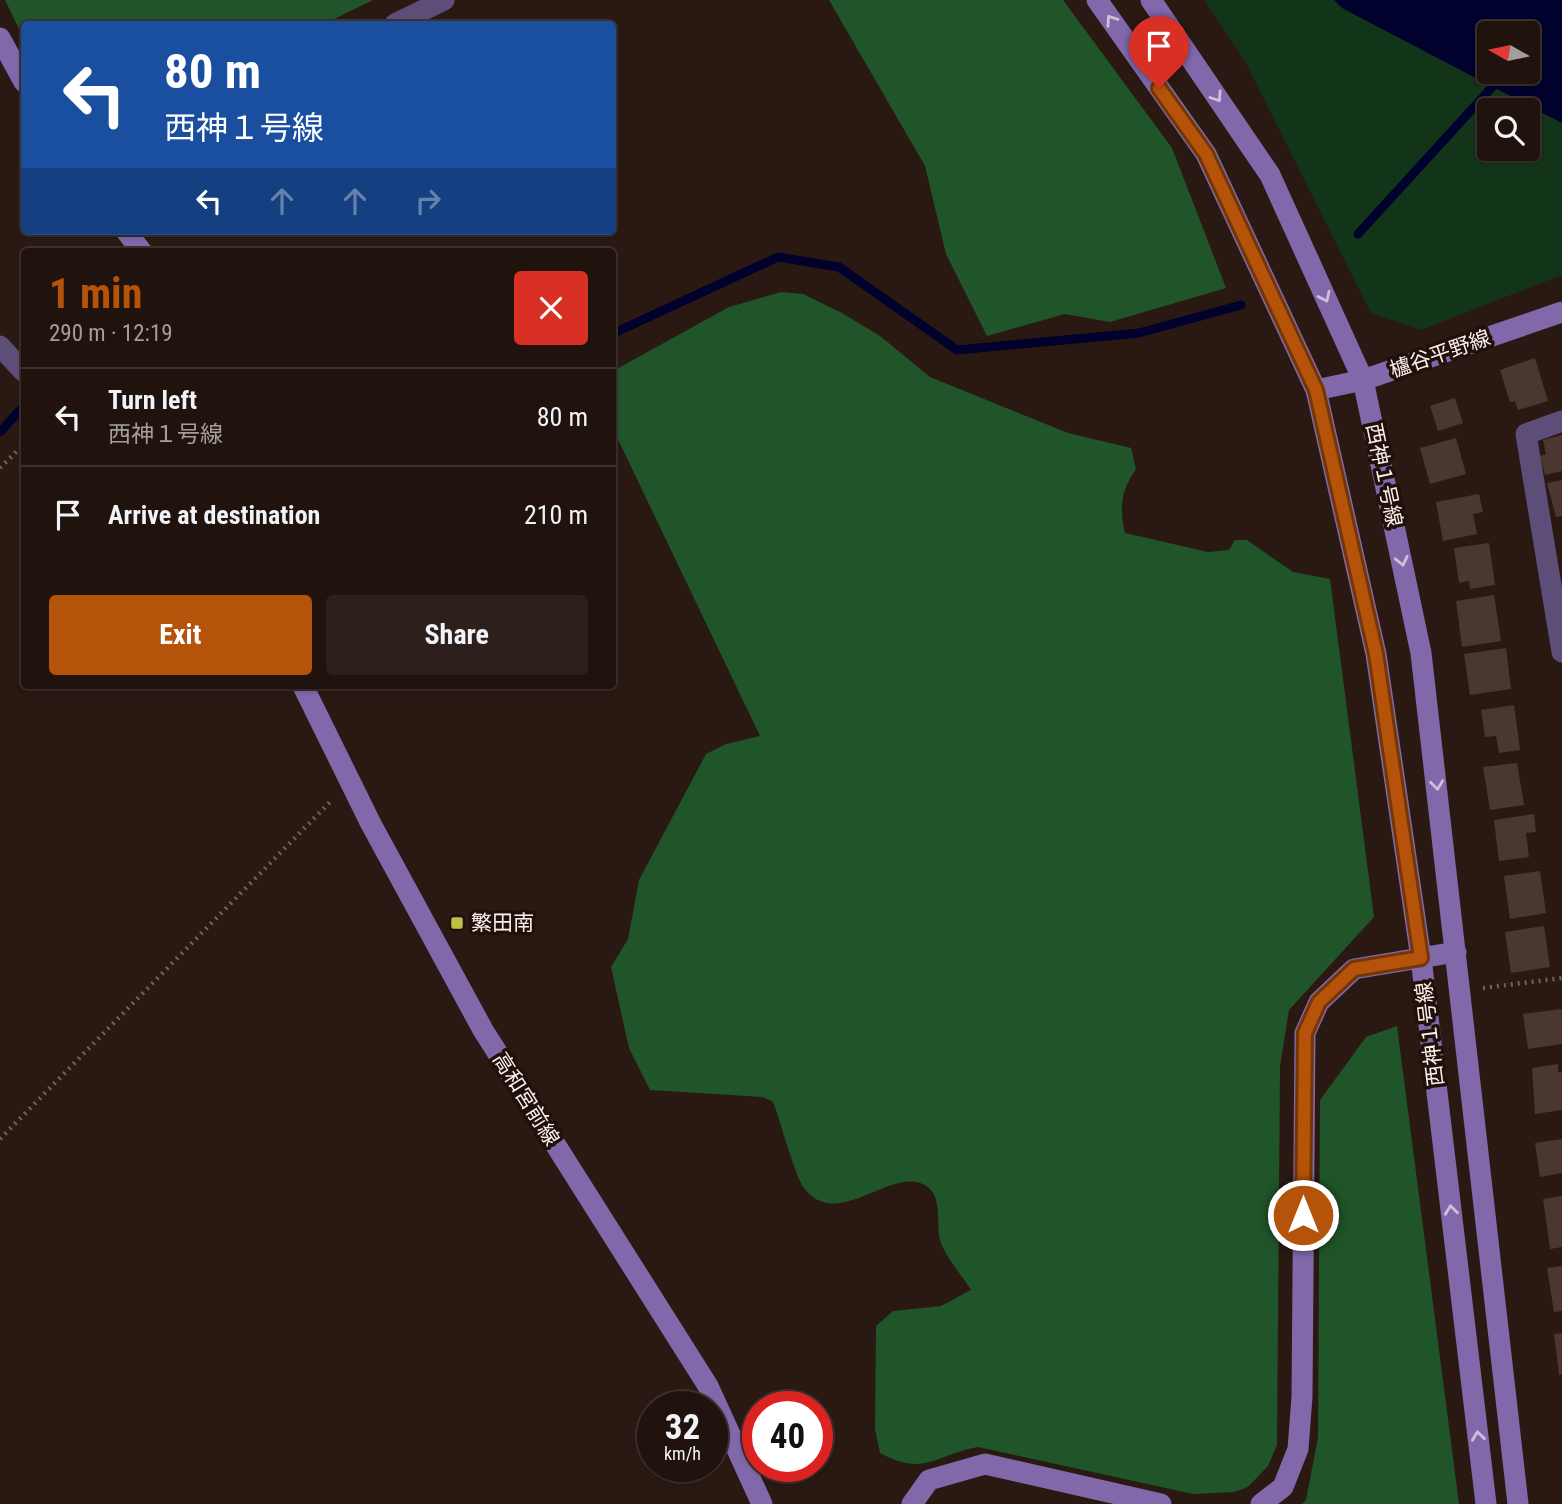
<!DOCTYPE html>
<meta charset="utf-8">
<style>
:root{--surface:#20130e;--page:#2d201c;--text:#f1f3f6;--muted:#a29e9e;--line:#3d322e;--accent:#b45309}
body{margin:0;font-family:"Roboto Condensed","Noto Sans JP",sans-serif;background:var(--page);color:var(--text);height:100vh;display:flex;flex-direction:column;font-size:26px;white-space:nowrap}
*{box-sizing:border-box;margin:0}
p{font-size:23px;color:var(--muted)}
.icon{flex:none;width:38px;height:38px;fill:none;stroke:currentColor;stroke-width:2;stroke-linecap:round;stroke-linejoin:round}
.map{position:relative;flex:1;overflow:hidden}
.drawer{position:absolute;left:21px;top:248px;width:595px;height:441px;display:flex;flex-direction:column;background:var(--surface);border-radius:7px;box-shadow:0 2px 5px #0004,0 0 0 2px var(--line)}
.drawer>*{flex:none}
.banner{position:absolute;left:21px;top:21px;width:595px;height:214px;border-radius:7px;box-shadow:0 2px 5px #0004,0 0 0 2px var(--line);background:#1a4fa0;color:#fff;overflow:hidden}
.needle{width:46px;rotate:279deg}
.fabs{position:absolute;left:1477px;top:21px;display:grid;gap:14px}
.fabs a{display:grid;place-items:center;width:63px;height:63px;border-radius:7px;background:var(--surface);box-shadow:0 2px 5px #0004,0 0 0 2px var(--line);font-size:35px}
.speed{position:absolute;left:637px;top:1391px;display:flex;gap:14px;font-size:35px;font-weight:700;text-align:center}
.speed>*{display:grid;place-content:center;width:91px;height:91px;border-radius:50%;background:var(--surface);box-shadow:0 2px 5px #0004,0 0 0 2px var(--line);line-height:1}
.speed small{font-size:18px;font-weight:400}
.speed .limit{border:10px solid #d22;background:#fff;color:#111}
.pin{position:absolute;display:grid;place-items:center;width:60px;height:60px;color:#fff;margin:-72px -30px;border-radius:50% 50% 50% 0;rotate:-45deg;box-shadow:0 0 7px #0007}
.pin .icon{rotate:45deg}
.me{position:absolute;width:77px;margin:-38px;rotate:0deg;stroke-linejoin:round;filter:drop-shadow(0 0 5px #0008)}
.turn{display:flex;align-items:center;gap:24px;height:147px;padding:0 28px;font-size:32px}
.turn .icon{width:91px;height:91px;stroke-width:2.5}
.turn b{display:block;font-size:49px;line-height:60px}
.lanes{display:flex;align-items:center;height:66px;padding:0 28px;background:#0003;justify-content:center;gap:35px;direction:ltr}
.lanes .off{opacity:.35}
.round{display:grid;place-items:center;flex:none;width:74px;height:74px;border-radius:7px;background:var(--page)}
.summary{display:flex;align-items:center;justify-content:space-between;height:119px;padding:0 28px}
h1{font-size:42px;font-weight:700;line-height:52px;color:var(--accent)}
.cta{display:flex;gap:14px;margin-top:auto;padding:14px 28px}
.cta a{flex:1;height:80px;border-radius:7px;background:var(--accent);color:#fff;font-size:28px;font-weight:700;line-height:80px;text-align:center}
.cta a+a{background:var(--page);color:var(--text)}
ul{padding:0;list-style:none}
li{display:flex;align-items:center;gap:21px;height:98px;padding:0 28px;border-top:2px solid var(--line)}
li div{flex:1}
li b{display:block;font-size:26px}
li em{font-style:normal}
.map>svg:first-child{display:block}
</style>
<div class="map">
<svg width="1562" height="1504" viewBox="0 0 1562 1504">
<rect width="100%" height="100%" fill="#2a1913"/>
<path fill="#123418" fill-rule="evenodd" d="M 1204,0 L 1562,0 L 1562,275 L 1421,330 L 1371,313 L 1246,63 ZM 1489,33 L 1528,33 L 1528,72 L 1489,72 ZM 1489,110 L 1528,110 L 1528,149 L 1489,149 Z"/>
<path fill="#1f5529" d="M 5,0 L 373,0 L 324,24 L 24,24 L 24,39 Z
M 829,0 L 1063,0 L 1172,148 L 1226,288 L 1110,322 L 1065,314 L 987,336 L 946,254 L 925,166 Z
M 781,292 L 803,294 L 842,313 L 880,336 L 930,377 L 1068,433 L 1131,448 L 1136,469 C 1121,491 1119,507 1125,533 L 1208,552 L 1229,550 L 1235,540 L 1247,540 L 1293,572 L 1330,579 L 1374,917 L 1289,1010 L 1280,1066 L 1277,1445 L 1268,1466 L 1248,1487 L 1234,1492 L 1193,1494 L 978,1447 C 935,1455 924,1477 880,1453 L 875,1429 L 876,1326 L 893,1311 L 941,1306 L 971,1290 C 962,1275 945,1257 940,1240 C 936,1225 942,1199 929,1188 C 896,1160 838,1234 804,1188 C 795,1177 780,1119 773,1102 L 763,1097 L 650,1090 L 629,1048 L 611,967 L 628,939 L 639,880 L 706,754 L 726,744 L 760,736 L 613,429 L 613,371 L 729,307 Z
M 1397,1026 L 1459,1504 L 1302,1504 L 1306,1500 L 1318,1437 L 1320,1100 L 1366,1037 Z"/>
<path fill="#00012c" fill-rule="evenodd" d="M 1334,0 L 1562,0 L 1562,123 L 1342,8 ZM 1489,33 L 1528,33 L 1528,72 L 1489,72 Z"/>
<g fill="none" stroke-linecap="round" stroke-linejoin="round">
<path stroke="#00012c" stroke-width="9" d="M 1358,234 L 1506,72
M 612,334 L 778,257 L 839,267 L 957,350 L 1139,333 L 1241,305
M 0,432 L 24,406"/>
</g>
<path fill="#4a3732" d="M 1535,358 L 1548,401 L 1518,410 L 1515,401 L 1510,402 L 1500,370 Z
M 1455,398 L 1463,423 L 1438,431 L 1430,406 Z
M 1562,435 L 1562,471 L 1545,475 L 1540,456 L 1546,454 L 1543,440 Z
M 1456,438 L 1466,474 L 1430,484 L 1420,448 Z
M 1562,480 L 1562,516 L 1556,517 L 1547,483 Z
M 1479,494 L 1483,512 L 1473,514 L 1477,534 L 1443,541 L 1436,502 Z
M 1489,543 L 1495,585 L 1470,589 L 1469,581 L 1459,583 L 1454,548 Z
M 1494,595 L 1501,641 L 1462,647 L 1456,601 Z
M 1506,648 L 1511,689 L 1470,695 L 1464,654 Z
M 1514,705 L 1520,750 L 1499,753 L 1496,736 L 1485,737 L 1481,710 Z
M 1517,763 L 1524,805 L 1490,810 L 1483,767 Z
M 1534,814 L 1536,832 L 1526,833 L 1529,857 L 1499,861 L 1494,820 Z
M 1540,871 L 1546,913 L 1510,919 L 1504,876 Z
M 1544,926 L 1550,967 L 1511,973 L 1505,932 Z
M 1562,1009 L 1562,1044 L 1528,1049 L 1523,1014 Z
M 1558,1064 L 1558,1072 L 1562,1072 L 1562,1110 L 1535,1114 L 1532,1068 Z
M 1562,1139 L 1562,1173 L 1540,1177 L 1535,1143 Z
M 1562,1196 L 1562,1247 L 1550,1249 L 1543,1199 Z
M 1562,1266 L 1562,1311 L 1554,1312 L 1547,1268 Z
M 1562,1333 L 1562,1374 L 1559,1375 L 1554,1334 Z"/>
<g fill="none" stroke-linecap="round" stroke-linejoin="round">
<path stroke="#71615c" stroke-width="4.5" stroke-dasharray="2 5" stroke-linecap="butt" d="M 0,468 L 24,444
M 1483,988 L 1562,978
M 0,1139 L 333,799"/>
<path stroke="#5c4e78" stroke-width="21" d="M 395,24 L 444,0
M 0,346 L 24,372
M 1562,421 L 1526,434 L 1562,652"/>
<path stroke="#8068ab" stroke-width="21" d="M 1097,0 L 1206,154 L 1316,390 L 1376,654 L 1421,958 L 1486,1504
M 1151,0 L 1270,175 L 1363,380 L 1421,653 L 1518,1504
M 0,38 L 24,82
M 126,231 L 142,252
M 1316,390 L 1363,380 L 1562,312
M 303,686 L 371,824 L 483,1030 L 708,1386 L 762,1504
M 912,1504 L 929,1480 L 985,1464 L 1161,1504
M 1261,1504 L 1283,1487 L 1298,1449 L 1302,1397 L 1305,1033 L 1319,1002 L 1354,969 L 1456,952"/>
</g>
<defs><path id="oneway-chevron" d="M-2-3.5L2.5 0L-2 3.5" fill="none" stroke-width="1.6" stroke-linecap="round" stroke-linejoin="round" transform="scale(1.75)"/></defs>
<g stroke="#d1c0d5">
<use href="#oneway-chevron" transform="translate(1111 20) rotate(-125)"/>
<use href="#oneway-chevron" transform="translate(1217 97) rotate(56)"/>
<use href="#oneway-chevron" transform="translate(1325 297) rotate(65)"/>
<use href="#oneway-chevron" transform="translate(1402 561) rotate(78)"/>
<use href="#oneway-chevron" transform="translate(1437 785) rotate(83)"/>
<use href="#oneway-chevron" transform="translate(1451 1210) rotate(-97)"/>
<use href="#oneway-chevron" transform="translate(1478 1436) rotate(-97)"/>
</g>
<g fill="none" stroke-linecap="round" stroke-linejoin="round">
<defs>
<path id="route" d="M 1159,88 L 1206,154 L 1316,390 L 1376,654 L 1421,958 L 1354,969 L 1319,1002 L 1305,1033 L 1303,1215"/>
</defs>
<use href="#route" stroke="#753606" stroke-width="18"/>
<use href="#route" stroke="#b45309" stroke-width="12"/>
</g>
<rect fill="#bdbf43" stroke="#20100a" stroke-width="2.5" x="450" y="916" width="14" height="14" rx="3.5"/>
<g text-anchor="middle" stroke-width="7" stroke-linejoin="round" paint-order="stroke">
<g font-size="21" fill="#fcefeb" stroke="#20100a">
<text transform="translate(1440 354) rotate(-19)" y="7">櫨谷平野線</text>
<text transform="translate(1384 475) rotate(78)" y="7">西神１号線</text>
<text transform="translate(1430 1034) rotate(-97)" y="7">西神１号線</text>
<text transform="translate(526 1099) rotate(58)" y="7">高和宮前線</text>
</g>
<g font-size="21" fill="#fcefeb" stroke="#20100a" text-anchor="start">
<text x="471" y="930">繁田南</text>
</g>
</g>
</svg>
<div class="fabs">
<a><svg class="needle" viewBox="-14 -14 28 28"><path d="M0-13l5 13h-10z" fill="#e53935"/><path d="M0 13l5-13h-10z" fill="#a29e9e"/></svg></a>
<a><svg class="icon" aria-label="search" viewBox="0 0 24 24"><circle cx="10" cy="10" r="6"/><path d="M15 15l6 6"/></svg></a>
</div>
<div class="speed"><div>32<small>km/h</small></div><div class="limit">40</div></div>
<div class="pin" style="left:1159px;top:88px;background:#d93025"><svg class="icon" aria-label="arrive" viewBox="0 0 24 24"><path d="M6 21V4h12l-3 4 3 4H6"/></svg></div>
<svg class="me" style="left:1303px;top:1215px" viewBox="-20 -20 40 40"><circle r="17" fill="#b45309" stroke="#fff" stroke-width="3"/><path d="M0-11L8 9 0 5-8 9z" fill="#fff"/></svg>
<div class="banner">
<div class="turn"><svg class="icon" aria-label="left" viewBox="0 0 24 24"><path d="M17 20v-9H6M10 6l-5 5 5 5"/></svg><div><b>80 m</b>西神１号線</div></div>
<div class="lanes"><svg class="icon" aria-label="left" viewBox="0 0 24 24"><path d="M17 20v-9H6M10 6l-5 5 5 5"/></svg><svg class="icon off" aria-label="ahead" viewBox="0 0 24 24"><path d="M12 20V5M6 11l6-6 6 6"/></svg><svg class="icon off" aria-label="ahead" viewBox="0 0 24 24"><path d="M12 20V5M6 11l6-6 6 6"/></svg><svg class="icon off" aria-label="right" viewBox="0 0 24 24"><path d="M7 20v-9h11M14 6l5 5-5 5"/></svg></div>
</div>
<section class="drawer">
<div class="summary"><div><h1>1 min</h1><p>290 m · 12:19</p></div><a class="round" style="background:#d93025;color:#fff"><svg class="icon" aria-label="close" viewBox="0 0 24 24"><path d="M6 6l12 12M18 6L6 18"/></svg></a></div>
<ul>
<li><svg class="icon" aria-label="left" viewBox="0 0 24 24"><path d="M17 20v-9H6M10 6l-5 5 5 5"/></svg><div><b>Turn left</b><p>西神１号線</p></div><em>80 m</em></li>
<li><svg class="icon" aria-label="arrive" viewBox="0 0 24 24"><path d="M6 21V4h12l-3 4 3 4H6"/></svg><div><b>Arrive at destination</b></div><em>210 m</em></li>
</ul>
<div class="cta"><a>Exit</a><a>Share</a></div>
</section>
</div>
